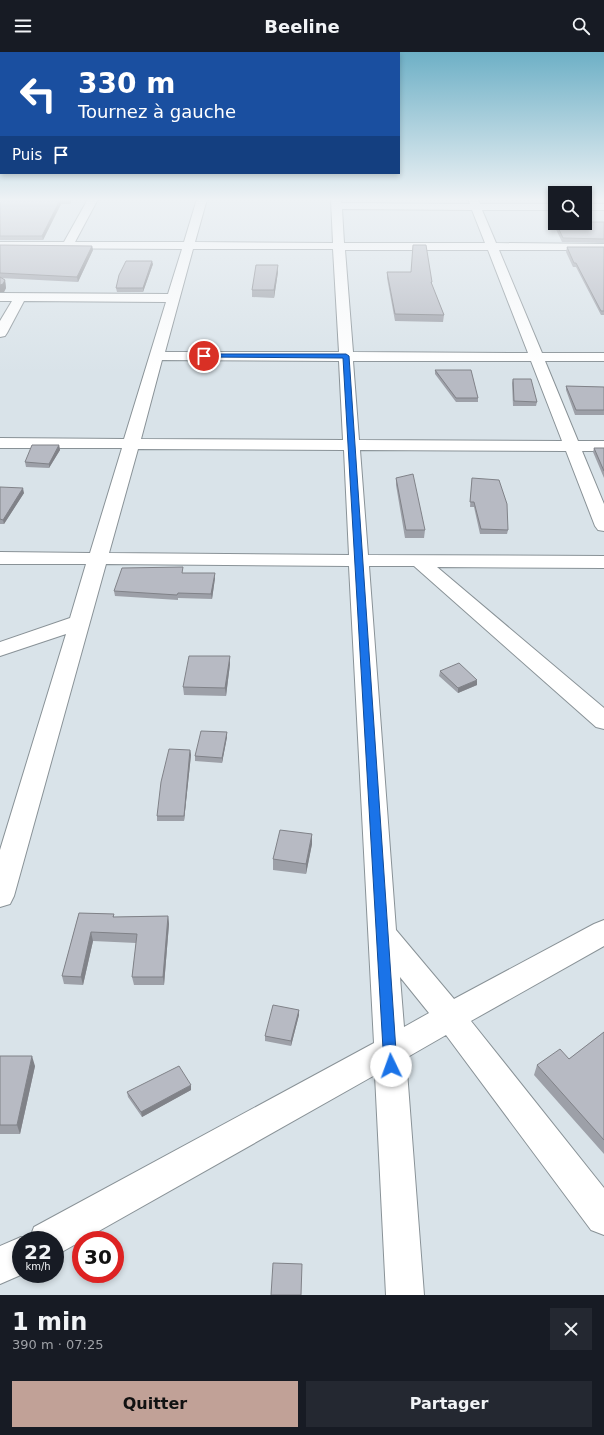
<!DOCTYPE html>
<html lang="fr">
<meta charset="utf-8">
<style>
:root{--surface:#171b24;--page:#242831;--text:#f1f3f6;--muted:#9ea1a6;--accent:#c1a197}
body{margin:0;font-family:"DejaVu Sans",sans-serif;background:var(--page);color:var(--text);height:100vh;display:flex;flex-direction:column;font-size:15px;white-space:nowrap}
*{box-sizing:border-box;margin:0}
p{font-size:13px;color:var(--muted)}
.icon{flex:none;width:22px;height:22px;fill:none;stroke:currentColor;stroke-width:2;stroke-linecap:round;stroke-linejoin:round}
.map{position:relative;height:1243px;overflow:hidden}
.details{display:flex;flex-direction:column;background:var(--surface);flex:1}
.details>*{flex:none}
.top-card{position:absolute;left:0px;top:0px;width:400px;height:122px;box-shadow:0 2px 6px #0003;background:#1a4fa0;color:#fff;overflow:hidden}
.controls{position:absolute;left:548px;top:134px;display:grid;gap:8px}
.controls a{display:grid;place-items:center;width:44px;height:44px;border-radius:0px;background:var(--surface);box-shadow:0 2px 6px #0003;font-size:20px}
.speed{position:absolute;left:12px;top:1179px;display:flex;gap:8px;font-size:20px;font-weight:700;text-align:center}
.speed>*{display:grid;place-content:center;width:52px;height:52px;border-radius:50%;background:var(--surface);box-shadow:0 2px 6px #0003;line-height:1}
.speed small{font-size:10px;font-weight:400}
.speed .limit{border:6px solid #d22;background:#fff;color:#111}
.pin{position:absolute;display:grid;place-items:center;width:34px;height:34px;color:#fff;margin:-17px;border:2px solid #fff;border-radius:50%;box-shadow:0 1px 4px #0007}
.me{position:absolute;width:44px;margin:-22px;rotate:357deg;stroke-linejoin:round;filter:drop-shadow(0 0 3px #0008)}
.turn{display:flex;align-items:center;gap:14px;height:84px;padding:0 12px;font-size:18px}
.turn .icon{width:52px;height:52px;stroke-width:2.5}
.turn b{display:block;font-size:28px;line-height:34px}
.then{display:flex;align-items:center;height:38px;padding:0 12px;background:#0003;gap:8px;font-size:15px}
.round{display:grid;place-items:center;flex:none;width:42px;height:42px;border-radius:0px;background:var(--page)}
.overview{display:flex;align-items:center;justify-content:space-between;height:68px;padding:0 12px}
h1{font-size:24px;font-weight:800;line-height:30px}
.action{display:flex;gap:8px;margin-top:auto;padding:8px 12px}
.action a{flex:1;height:46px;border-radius:0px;background:var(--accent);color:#111;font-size:16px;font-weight:800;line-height:46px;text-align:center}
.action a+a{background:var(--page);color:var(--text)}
header{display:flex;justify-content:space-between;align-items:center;height:52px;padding:0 12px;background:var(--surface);font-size:18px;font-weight:800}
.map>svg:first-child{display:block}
</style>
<header><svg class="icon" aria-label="menu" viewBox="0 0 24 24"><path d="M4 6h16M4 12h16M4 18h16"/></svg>Beeline<svg class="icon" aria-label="search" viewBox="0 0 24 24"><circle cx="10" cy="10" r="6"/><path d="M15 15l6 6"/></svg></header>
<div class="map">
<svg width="604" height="1243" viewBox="0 0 604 1243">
<rect width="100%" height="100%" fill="#d9e3e9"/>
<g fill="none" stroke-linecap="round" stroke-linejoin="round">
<defs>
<path id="minor" d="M 88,147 L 98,147 L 75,190 L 184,190 L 197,147 L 207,147 L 195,190 L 333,191 L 331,147 L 341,147 L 341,151 L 470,152 L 468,147 L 478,147 L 480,152 L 555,152 L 555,158 L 482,158 L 496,191 L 604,192 L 604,198 L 499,198 L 542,301 L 604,301 L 604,309 L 545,309 L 578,389 L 604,389 L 604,399 L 582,399 L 604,452 L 604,479 L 598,478 L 595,474 L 566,399 L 360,398 L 368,503 L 604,504 L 604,516 L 437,515 L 604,656 L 604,677 L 596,675 L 414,514 L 369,514 L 396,878 L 454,947 L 594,872 L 604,868 L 604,894 L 471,969 L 604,1136 L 604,1183 L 591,1178 L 446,983 L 406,1006 L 424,1243 L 386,1243 L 375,1023 L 60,1201 L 55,1203 L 55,1188 L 21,1188 L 21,1222 L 23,1222 L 0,1232 L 0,1194 L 21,1185 L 29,1188 L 34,1175 L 374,991 L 349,514 L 106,512 L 14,844 L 10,852 L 0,855 L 0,798 L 66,582 L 0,604 L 0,590 L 70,566 L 86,512 L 0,512 L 0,500 L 90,501 L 122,396 L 0,396 L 0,386 L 124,387 L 166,250 L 24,249 L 7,281 L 5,284 L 0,285 L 0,269 L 12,249 L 0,249 L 0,241 L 168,242 L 182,197 L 0,196 L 0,190 L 64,190 ZM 342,157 L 472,158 L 485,191 L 344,191 ZM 193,197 L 333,197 L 339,300 L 165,300 ZM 345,198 L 488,198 L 528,301 L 353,300 ZM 162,308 L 339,309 L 343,388 L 141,387 ZM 353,309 L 531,309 L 562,389 L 359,388 ZM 138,397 L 344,398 L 349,503 L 109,501 ZM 400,925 L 429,961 L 404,975 Z
M 585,152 L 604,152 L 604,158 L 585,158 Z"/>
</defs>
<use href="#minor" stroke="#899297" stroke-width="2"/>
<use href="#minor" fill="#fff" fill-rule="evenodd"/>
</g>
<path fill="#9da0a8" d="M 72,147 L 70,152 L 61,152 L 43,188 L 0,188 L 0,151 Z
M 555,169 L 555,171 L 585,171 L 604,170 L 604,191 L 562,190 L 554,173 Z
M 0,193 L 92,194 L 93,198 L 78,230 L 0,226 L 5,228 L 6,236 L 4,240 L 0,240 Z
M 567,195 L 604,195 L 604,263 L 601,263 L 576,215 L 573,215 L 566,200 Z
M 153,212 L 143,240 L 117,240 L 116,236 Z
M 278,220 L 274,246 L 252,245 L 252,238 Z
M 387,220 L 432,230 L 432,233 L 444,263 L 443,270 L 395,269 L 387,226 Z
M 435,318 L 478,346 L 478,350 L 456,350 L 435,322 Z
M 513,327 L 537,350 L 536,354 L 513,354 L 512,331 Z
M 566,334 L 604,335 L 604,363 L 575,363 L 566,338 Z
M 59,393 L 60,398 L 49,416 L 26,415 L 25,410 Z
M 594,396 L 604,396 L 604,426 L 593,400 Z
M 396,426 L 425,478 L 424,486 L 405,486 L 396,433 Z
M 472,426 L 508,478 L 507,482 L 480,482 L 474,455 L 470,455 Z
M 0,435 L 24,441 L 4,472 L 0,472 Z
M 183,521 L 215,526 L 212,547 L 178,546 L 178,548 L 115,544 L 114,539 Z
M 230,612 L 226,644 L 184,643 L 183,635 Z
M 440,619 L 477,633 L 458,641 L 439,624 Z
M 227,685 L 222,711 L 195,709 L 195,704 Z
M 190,698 L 191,703 L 184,769 L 157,769 L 157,764 Z
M 312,782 L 312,792 L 306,822 L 273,818 L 273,807 Z
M 79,861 L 114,862 L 114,865 L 168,864 L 169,872 L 164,933 L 134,933 L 132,925 L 136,891 L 93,889 L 83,933 L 64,932 L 62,924 Z
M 299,958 L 299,963 L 291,994 L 265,989 L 265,984 Z
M 604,980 L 604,1102 L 534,1023 L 537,1013 L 569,1007 Z
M 0,1004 L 35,1014 L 20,1082 L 0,1082 Z
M 191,1038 L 142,1065 L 128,1045 L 127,1040 Z"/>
<path fill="#808288" d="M 70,147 L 72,147 L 70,152 Z
M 60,148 L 61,152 L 43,188 L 42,184 Z
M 92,194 L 93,198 L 78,230 L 77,225 Z
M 152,209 L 153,212 L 143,240 L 143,236 Z
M 278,213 L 278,220 L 274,246 L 274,238 Z
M 5,228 L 6,236 L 4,240 L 0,240 L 0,233 Z
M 59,393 L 60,398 L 49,416 L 49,412 Z
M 23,436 L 24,441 L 4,472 L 3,468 Z
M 215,521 L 215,526 L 212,547 L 211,542 Z
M 230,604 L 230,612 L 226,644 L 225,636 Z
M 477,628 L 477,633 L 458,641 L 458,636 Z
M 227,680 L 227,685 L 222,711 L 222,706 Z
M 190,698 L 191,703 L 184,769 L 184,764 Z
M 312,782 L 312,792 L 306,822 L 306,812 Z
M 168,864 L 169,872 L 164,933 L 163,925 Z
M 91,880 L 93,889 L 83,933 L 81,925 Z
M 299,958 L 299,963 L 291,994 L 291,989 Z
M 32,1004 L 35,1014 L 20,1082 L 17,1073 Z
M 191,1033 L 191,1038 L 142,1065 L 141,1060 Z"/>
<path fill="#b7bac3" stroke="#808288" d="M 4,147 L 70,147 L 70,148 L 60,148 L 42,184 L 0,184 L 0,151 Z
M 585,170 L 604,170 L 604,187 L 563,186 L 556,171 L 585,171 Z
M 0,193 L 92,194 L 77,225 L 0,221 Z
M 413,193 L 426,193 L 432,230 L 431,230 L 444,263 L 395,262 L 387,220 L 411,220 Z
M 567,195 L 604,195 L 604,259 L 601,259 L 576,211 L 574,211 Z
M 126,209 L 152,209 L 143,236 L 116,236 L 119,223 Z
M 256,213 L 278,213 L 274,238 L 252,238 Z
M 0,225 L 5,228 L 3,232 L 0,233 Z
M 435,318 L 471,318 L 478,346 L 456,346 Z
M 513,327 L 531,327 L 537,350 L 514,349 Z
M 566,334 L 604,335 L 604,358 L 576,358 Z
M 32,393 L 59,393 L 49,412 L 25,410 Z
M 594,396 L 604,396 L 604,419 Z
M 413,422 L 425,478 L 406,478 L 396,426 Z
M 472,426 L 499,428 L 507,452 L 508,478 L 481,477 L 474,450 L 470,450 Z
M 0,435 L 23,436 L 3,468 L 0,467 Z
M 183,515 L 182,521 L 215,521 L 211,542 L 178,541 L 177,543 L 114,539 L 122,516 Z
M 189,604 L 230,604 L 225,636 L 183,635 Z
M 459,611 L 477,628 L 458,636 L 440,619 Z
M 201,679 L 227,680 L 222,706 L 195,704 Z
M 169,697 L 190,698 L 184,764 L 157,764 L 161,730 Z
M 280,778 L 312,782 L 306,812 L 273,807 Z
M 79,861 L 114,862 L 113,865 L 168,864 L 163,925 L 132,925 L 137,882 L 91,880 L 81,925 L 62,924 Z
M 273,953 L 299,958 L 291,989 L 265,984 Z
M 604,980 L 604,1088 L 537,1013 L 560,997 L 569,1007 Z
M 0,1004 L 32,1004 L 17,1073 L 0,1073 Z
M 179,1014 L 191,1033 L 141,1060 L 127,1040 Z
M 273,1211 L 302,1212 L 301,1243 L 271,1243 Z"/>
<linearGradient id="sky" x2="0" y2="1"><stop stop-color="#6eb0c6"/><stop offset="0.46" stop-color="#eef2f5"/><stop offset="1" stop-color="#eef2f5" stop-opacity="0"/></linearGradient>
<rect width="604" height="321" fill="url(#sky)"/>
<path fill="#1a73e8" stroke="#114b97" d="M 202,302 L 346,302 L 349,304 L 397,1014 L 395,1018 L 391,1020 L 386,1018 L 384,1014 L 343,306 L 204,305 L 202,305 Z"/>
</svg>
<div class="controls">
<a><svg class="icon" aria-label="search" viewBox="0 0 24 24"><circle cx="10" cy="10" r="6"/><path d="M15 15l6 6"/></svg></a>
</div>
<div class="speed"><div>22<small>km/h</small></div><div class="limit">30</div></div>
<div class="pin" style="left:204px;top:304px;background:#d93025"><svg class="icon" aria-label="arrive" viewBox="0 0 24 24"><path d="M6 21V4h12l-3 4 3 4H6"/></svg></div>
<svg class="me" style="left:391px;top:1014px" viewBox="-20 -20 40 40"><circle r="19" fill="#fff"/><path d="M0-13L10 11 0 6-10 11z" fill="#1a73e8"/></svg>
<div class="top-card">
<div class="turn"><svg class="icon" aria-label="left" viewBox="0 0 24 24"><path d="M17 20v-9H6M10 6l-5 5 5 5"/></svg><div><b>330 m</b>Tournez à gauche</div></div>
<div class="then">Puis<svg class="icon" aria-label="arrive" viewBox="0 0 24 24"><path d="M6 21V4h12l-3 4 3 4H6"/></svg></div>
</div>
</div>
<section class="details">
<div class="overview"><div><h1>1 min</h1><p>390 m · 07:25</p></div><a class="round"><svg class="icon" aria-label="close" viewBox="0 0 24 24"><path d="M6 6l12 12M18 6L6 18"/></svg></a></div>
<div class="action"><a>Quitter</a><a>Partager</a></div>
</section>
